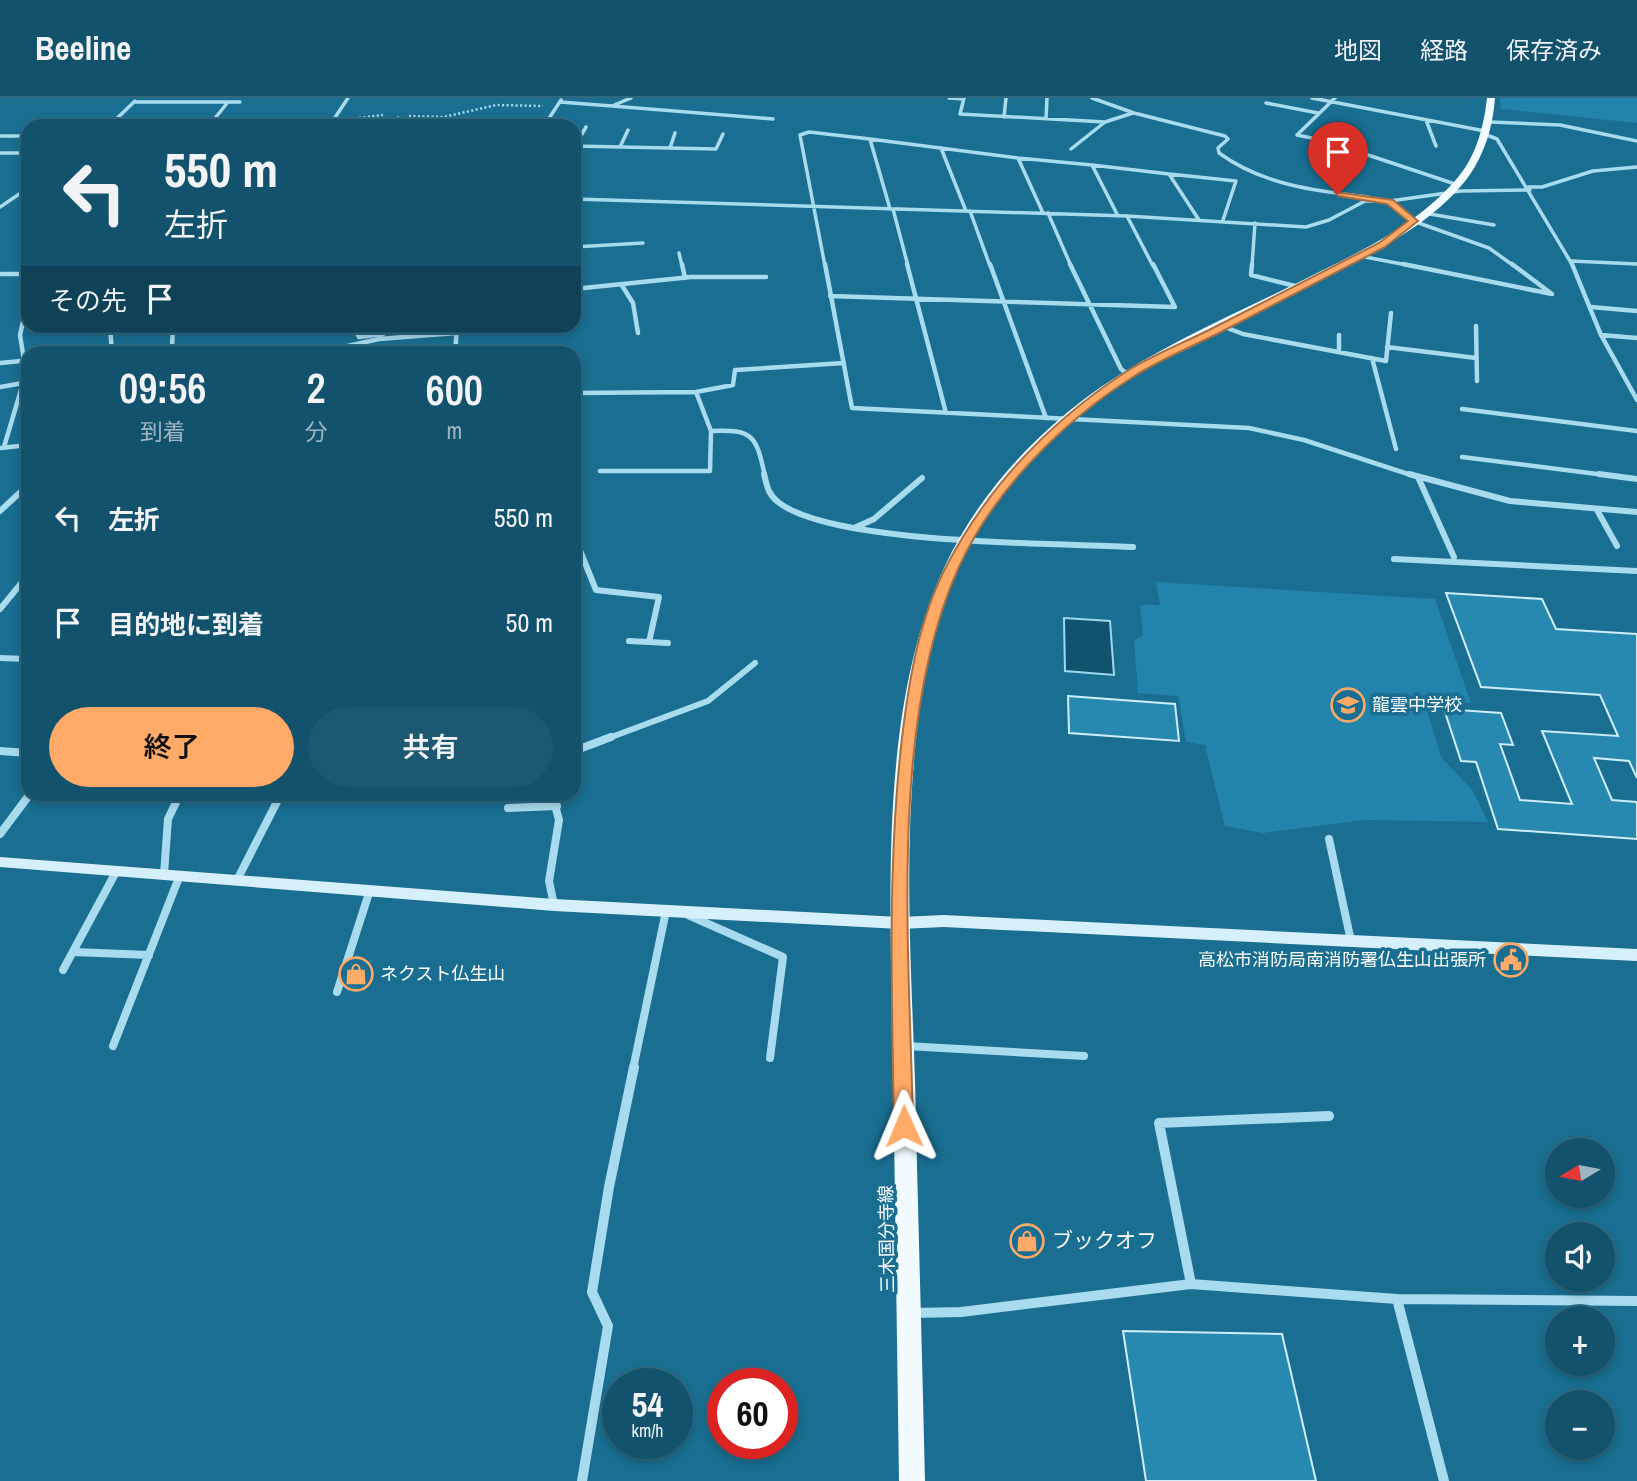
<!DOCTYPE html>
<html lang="ja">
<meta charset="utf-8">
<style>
:root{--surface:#13526d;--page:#1c5872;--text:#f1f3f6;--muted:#9db6c2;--line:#326980;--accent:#ffaa67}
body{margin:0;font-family:"Archivo Narrow","Noto Sans JP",sans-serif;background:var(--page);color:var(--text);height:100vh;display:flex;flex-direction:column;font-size:26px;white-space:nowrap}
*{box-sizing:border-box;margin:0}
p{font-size:23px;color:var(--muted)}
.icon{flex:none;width:38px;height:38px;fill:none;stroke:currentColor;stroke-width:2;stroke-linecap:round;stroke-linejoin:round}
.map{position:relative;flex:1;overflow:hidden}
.sheet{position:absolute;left:21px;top:248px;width:560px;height:455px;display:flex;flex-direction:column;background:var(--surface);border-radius:21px;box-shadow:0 4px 10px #0003,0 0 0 2px var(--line)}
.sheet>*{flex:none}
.banner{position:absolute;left:21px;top:21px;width:560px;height:214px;border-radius:21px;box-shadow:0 4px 10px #0003,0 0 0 2px var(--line);background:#13526d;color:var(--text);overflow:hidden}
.needle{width:46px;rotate:260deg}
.tools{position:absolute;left:1545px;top:1040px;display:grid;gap:14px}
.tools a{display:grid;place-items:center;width:70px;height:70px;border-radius:50%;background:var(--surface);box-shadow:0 4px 10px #0003,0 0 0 2px var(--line);font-size:35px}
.speed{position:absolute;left:602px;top:1270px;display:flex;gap:14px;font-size:35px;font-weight:700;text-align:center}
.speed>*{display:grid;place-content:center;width:91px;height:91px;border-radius:50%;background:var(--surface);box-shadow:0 4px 10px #0003,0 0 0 2px var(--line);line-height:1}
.speed small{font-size:18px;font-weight:400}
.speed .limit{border:10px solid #d22;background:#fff;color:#111}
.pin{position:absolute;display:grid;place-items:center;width:60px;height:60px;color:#fff;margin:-72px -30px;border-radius:50% 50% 50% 0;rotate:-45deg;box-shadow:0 0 7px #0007}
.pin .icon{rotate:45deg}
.me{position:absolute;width:77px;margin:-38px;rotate:359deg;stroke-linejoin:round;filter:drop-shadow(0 0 5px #0008)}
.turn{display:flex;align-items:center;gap:24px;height:147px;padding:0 28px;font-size:32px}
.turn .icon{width:91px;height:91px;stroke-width:2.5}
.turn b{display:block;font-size:49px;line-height:60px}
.then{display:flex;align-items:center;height:66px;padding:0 28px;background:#0003;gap:14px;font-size:26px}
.eta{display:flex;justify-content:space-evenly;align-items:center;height:119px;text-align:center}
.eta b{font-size:42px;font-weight:600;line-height:49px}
.action{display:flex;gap:14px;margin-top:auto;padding:14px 28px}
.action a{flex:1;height:80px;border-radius:42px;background:var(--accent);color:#111;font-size:28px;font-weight:600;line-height:80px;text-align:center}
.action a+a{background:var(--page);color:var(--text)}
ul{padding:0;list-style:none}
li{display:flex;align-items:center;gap:21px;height:105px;padding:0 28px}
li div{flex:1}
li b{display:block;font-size:26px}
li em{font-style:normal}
header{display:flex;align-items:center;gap:42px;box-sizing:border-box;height:98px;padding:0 35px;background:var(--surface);border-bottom:2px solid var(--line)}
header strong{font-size:33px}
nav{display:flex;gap:38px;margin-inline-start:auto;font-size:24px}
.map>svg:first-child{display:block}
</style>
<header>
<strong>Beeline</strong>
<nav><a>地図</a><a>経路</a><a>保存済み</a></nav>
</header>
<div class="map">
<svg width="1637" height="1383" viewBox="0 0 1637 1383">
<rect width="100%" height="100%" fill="#196e91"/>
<path fill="#2284ab" d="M 1500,0 L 1637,0 L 1637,25 L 1501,11 Z
M 1156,484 L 1435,501 L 1471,605 L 1424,602 L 1441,659 L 1473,693 L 1488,724 L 1364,722 L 1263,735 L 1225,728 L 1205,647 L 1186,644 L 1178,598 L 1138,595 L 1134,542 L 1143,538 L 1140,507 L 1160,507 Z"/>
<path fill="#11526f" stroke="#9bdaf1" stroke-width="2" d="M 1064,520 L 1110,523 L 1114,577 L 1065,573 Z"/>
<path fill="#2889b0" stroke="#cfeefb" stroke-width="2" d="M 1446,495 L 1542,501 L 1556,531 L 1637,536 L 1637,680 L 1629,663 L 1594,660 L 1612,702 L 1637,704 L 1637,741 L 1498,731 L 1476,664 L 1461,663 L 1444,611 L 1501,615 L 1513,647 L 1500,646 L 1520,702 L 1572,706 L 1542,633 L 1618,638 L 1600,597 L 1481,589 Z
M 1068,598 L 1175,606 L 1179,643 L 1069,635 Z
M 1123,1233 L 1282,1236 L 1316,1383 L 1146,1383 Z"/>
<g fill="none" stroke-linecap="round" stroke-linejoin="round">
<path stroke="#a9dbef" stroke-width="2.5" stroke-dasharray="2 2.5" stroke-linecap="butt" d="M 409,18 L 444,19 L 496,7 L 543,8
M 350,21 L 383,17"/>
<path stroke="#a9dbef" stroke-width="3.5" d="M 949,0 L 964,1
M 964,0 L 960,16 L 1105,24 L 1133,15
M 1092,0 L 1134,15 L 1225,38 L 1228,41 L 1218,50 L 1219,55 C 1263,87 1315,93 1368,99
M 1312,0 L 1485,33
M 1335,0 L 1297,37 L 1326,43 L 1455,86
M 134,4 L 240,4
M 560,4 L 612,8 L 631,0
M 1266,5 L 1318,15
M 612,8 L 773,21
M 216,19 L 228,4
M 1004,19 L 1006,0
M 1046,21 L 1047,0
M 1426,22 L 1436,48
M 1490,24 L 1560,27 L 1637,43
M 109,28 L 135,3
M 323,28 L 332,24 L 348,0
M 394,28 L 398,20
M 544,28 L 561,2
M 1484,36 L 1497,41 L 1573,168
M 0,38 L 28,38
M 574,48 L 716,51 L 723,36
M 575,48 L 586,29
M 620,49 L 628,32
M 670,50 L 675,35
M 941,50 L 966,113
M 1071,51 L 1105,24
M 0,55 L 28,55
M 1528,89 L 1542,89 L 1593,73 L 1637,69
M 574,101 L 1127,118 L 1306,129 L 1329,122 L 1365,103 L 1390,103 L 1461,93 L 1530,92
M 1390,103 L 1413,123 L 1489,150 L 1514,168
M 0,109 L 28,90
M 890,111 L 870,41 L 1018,60
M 893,111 L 908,168
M 970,113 L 990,168
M 1043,115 L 1018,60 L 1092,67
M 1048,115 L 1071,168
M 1424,115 L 1494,127
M 1118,118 L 1092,67 L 1169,76
M 1127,118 L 1153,168
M 1199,122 L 1169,76 L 1236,83 L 1223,122
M 574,149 L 643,145
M 679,155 L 682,168
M 1360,158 L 1412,168
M 1571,163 L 1637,166
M 825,168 L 800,37 L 809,34 L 870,41
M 1252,168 L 1255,125"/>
<path stroke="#a9dbef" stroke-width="4.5" d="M 682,166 L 685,180
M 825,166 L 852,310 L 1249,330 L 1304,342 L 1414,378
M 907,166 L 946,315
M 990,166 L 1046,320
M 1070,166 L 1121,271 L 1129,277
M 1252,166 L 1251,177 L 1299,189
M 1403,166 L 1552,196 L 1512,166
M 1572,166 L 1601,237 L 1637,302
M 0,176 L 28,176
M 621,186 L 633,205 L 638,235
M 574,191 L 691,179 L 766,179
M 830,198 L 1175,209 L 1153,166
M 1591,209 L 1637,213
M 110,228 L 112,256
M 353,228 L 359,239 L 383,236
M 1222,228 L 1243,236 L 1386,263 L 1391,215
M 1476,228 L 1477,283
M 1339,237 L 1339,254
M 1601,237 L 1637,240
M 1387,249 L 1476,260
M 172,250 L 184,256
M 138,256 L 172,250 L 173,228
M 312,256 L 379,241 L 456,235
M 455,256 L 457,228
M 1372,260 L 1396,351
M 0,265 L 21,263
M 0,289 L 23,285
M 574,295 L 696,294
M 1462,311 L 1637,333
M 711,333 C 754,331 756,338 765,378
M 4,349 L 26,275 L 20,237 L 28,201
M 1,350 L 28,347
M 1462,359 L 1613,378
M 600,373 L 710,373 L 711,333 L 696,294 L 733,287 L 735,272 L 844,265"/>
<path stroke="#a9dbef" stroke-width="6" d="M 764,376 C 767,388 768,396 778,404 C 833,447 1056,445 1133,449
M 1409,376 L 1510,403 L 1637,414
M 1599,376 L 1637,381
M 1418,379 L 1454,459
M 1597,412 L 1617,448
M 0,413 L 28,387
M 854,430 L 874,421 L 922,380
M 574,450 L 579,450 L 596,492 L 659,499 L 649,544
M 1394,461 L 1637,473
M 0,511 L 28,477
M 629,543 L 668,545
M 0,560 L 28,561
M 606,641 L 708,603 L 755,565"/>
<path stroke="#a9dbef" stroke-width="8" d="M 0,653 L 28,655
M 574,653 L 611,639
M 552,696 L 559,722 L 549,783 L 554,807
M 508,710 L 557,708
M 0,736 L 30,696
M 1329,741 L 1351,843
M 164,776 L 168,721 L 180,696
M 237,782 L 281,696
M 688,817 L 783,859 L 770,960
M 73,854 L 149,857
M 63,872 L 117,772
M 337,894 L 370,792
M 113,948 L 180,777
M 906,948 L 1084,958
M 633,971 L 666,813"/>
<path stroke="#a9dbef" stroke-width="10" d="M 1191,1186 L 1397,1201 L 1444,1383
M 1397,1201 L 1637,1203
M 912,1215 L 961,1214 L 1191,1186 L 1159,1025 L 1329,1018
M 582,1383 L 608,1228 L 592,1194 L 609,1089 L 634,969"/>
<path fill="#d6f0fb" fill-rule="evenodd" d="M 0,759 L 554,801 L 900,819 L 944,817 L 1637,851 L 1637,863 L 944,829 L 900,831 L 554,813 L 0,769 Z"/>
<path fill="#f1faff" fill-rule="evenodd" d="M 1487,0 L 1495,0 C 1493,28 1485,55 1469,78 C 1434,125 1378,152 1328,178 C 1263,211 1196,240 1135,278 C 1070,319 1011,375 973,442 C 890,588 910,820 915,983 C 918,1116 922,1250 925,1383 L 899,1383 C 897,1244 895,1104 893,965 C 891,809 877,615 944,470 C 977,398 1036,334 1101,289 C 1170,242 1249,210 1323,172 C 1372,148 1424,121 1459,78 C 1477,56 1484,27 1487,0 Z"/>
</g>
<path fill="#ffaa67" stroke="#a66e43" stroke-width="2" d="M 1335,94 L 1393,102 L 1418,123 L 1385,149 C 1329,178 1273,207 1217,236 C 1189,250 1159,262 1133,279 C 1062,324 993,393 958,471 C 888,627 910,858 913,1028 L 911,1034 L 904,1036 L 896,1034 L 894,1028 C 892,898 887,769 902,640 C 909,582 919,520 947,467 C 988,389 1050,324 1124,275 C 1150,258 1181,246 1209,232 C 1265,203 1322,174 1379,145 L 1408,123 L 1387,106 L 1338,98 Z"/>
<defs>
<symbol id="school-ring" viewBox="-11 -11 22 22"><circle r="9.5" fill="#196e91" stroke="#ffaa67" stroke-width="1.5"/><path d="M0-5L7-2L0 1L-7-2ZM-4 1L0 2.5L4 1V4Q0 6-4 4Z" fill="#ffaa67"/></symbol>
<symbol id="civic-ring" viewBox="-11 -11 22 22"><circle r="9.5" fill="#196e91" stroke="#ffaa67" stroke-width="1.5"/><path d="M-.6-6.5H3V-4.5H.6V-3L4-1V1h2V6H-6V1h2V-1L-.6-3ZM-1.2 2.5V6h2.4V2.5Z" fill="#ffaa67"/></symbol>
<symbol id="shop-ring" viewBox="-11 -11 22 22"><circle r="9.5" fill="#196e91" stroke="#ffaa67" stroke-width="1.5"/><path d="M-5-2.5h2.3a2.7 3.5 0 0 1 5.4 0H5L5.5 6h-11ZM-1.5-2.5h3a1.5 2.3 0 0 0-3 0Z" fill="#ffaa67"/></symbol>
</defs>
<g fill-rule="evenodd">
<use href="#school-ring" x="1329" y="588" width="38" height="38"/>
<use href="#civic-ring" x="1492" y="843" width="38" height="38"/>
<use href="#shop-ring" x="337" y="857" width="38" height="38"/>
<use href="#shop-ring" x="1008" y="1124" width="38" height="38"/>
</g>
<g text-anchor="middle" stroke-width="7" stroke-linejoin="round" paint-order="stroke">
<g font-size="18" fill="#fff" stroke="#196e91" text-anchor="start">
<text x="1372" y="613">龍雲中学校</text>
<text x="1486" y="868" text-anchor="end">高松市消防局南消防署仏生山出張所</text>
<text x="380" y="882">ネクスト仏生山</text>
</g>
<g font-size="18" fill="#fff" stroke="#196e91">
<text transform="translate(887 1141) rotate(-91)" y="6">三木国分寺線</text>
</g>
<g font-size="21" fill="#fff" stroke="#196e91" text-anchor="start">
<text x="1052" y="1150">ブックオフ</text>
</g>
</g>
</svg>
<div class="tools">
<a><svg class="needle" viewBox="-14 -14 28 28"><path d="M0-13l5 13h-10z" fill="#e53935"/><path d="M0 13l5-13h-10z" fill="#9db6c2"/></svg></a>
<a><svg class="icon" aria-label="sound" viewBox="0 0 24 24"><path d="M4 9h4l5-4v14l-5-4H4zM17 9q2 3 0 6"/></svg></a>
<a>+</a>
<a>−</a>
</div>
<div class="speed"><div>54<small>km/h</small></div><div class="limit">60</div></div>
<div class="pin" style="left:1338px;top:96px;background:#d93025"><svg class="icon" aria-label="arrive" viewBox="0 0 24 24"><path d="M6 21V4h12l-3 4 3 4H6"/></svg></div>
<svg class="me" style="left:904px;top:1028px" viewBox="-20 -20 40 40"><path d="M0-17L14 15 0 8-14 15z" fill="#ffaa67" stroke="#fff" stroke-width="4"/></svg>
<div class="banner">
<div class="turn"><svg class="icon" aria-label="left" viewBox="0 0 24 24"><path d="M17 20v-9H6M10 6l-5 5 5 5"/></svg><div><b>550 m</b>左折</div></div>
<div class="then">その先<svg class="icon" aria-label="arrive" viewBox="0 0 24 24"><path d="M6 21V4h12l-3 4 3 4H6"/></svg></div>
</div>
<section class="sheet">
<div class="eta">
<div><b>09:56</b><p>到着</p></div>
<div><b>2</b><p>分</p></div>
<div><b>600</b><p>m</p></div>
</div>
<ul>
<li><svg class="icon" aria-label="left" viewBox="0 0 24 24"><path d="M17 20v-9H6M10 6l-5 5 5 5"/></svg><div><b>左折</b></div><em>550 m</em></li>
<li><svg class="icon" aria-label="arrive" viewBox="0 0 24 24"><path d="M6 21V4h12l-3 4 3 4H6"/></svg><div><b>目的地に到着</b></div><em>50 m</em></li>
</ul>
<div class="action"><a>終了</a><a>共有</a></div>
</section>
</div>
